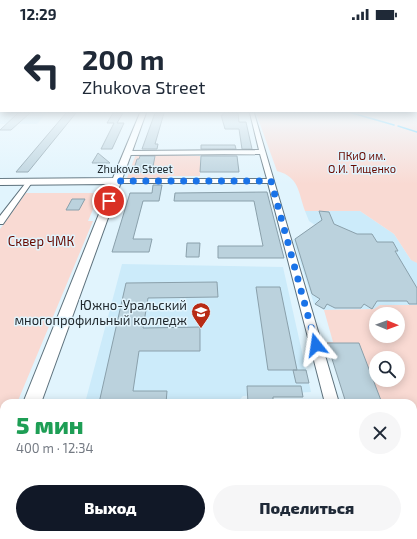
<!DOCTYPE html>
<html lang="ru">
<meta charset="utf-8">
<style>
:root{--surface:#fff;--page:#f6f6f7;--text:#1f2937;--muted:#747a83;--accent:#111827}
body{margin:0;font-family:"Exo 2",sans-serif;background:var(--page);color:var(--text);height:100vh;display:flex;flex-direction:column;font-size:15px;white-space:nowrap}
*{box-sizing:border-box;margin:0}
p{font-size:13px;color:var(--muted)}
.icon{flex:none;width:22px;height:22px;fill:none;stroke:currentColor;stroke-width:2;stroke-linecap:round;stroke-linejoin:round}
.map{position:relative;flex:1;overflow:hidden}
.details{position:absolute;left:0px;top:371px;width:417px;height:140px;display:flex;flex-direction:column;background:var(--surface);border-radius:12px 12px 0 0;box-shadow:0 2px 10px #0003}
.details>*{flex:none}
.banner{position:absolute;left:0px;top:0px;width:417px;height:84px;box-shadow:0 2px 10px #0003;background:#fff;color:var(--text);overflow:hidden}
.needle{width:26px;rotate:91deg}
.tools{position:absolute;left:369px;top:279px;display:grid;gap:8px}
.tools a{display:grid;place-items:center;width:36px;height:36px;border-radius:50%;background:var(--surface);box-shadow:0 2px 10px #0003;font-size:20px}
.pin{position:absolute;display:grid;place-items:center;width:34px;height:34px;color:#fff;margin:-17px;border:2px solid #fff;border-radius:50%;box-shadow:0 1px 4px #0007}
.me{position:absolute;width:44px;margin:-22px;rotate:345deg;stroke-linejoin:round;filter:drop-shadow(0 0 3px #0008)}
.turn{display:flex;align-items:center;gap:14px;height:84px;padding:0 16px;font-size:18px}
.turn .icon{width:52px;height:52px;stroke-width:2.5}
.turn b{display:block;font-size:28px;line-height:34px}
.round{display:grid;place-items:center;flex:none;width:42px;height:42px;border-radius:21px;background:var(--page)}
.headline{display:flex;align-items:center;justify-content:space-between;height:68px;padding:0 16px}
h1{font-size:24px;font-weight:800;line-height:30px;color:#1e9e55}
.primary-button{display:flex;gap:8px;margin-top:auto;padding:8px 16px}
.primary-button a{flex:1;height:46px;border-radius:24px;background:var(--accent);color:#fff;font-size:16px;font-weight:800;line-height:46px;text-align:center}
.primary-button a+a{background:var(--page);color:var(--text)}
.status{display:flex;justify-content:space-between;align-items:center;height:28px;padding:0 20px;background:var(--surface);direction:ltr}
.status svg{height:11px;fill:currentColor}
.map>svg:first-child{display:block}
</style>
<div class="status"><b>12:29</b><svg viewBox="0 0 49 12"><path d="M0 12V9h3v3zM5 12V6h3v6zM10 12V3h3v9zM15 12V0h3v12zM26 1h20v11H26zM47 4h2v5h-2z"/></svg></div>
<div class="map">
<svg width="417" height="511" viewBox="0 0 417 511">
<rect width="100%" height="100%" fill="#e1f4fd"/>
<path fill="#ccebfa" d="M 2,85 L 47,85 L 37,96 L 0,96 L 0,86 Z
M 305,183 L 360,183 L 394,206 L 411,232 L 417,233 L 417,277 L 380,277 L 374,281 L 324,282 L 314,276 L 293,212 L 315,197 L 309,193 Z
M 122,236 L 283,239 L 311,364 L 243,368 L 236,375 L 85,375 Z"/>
<path fill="#f9dad3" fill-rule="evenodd" d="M 256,85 L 417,85 L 417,235 L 411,232 L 394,206 L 360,183 L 305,183 C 298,163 299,149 277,143 Z
M 136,126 L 200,128 L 200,148 L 169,148 L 165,151 L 127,150 Z
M 26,165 L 100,165 L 88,193 L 93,193 L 17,375 L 4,375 L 4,406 L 0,415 L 0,201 Z
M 380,277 L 417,277 L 417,511 L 387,511 L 386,507 L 413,507 L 413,375 L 346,375 L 327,314 L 333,314 L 324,282 L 374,281 ZM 376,286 L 398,286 L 398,308 L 376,308 ZM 376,330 L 398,330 L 398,352 L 376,352 Z"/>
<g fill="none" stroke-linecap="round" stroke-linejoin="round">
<path stroke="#48c2f6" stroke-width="1.5" d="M 352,85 L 394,97
M 398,98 L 417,104"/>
</g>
<path fill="#bbd2dd" stroke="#8aa0ab" d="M 18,85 L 30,85 L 11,102 L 0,102 Z
M 66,85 L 76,85 L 28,144 L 16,144 Z
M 113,85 L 123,85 L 117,95 L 124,95 L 112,121 L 101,121 L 114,95 L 107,95 Z
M 155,85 L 164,85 L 155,116 L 158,116 L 157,121 L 142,121 Z
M 223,85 L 238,85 L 239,94 L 246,94 L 252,121 L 242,121 L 239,101 L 225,101 L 221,87 L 223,87 Z
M 201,117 L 235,117 L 236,121 L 201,121 Z
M 98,125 L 110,135 L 92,135 Z
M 140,128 L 155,128 L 152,144 L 133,144 L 137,131 L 139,131 Z
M 201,128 L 237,128 L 239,144 L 200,144 Z
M 153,157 L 162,157 L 159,173 L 143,173 L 133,211 L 152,211 L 149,224 L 112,224 L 130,165 L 152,165 Z
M 267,164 L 284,230 L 218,230 L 218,218 L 263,218 L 254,173 L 174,173 L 175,165 Z
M 72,171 L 85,171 L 79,182 L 66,182 Z
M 319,183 L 329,184 L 334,196 L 357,206 L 372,206 L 377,214 L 393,214 L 398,223 L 395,223 L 417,260 L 417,276 L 409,276 L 407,273 L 377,273 L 372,281 L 364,276 L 361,280 L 335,280 L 327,276 L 324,281 L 315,276 L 320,271 L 312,266 L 295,211 L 322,192 Z
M 187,215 L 200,215 L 199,229 L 186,229 Z
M 217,254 L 218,269 L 148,270 L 143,300 L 200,299 L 200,323 L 139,323 L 133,363 L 167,363 L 166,375 L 99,375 L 126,255 Z
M 256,259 L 280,259 L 297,342 L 268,342 Z
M 327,315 L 359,315 L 382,375 L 346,375 Z
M 293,342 L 306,342 L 309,355 L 296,355 Z
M 247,358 L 301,358 L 303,369 L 273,369 L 273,372 L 260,372 L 261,375 L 248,375 Z"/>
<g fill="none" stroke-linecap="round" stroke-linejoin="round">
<defs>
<path id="minor" d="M 250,85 L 254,85 L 339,375 L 325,375 L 268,155 L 117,155 L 114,153 L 117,151 L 267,151 L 260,126 L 128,127 L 125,125 L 128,123 L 259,122 Z
M 30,151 L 33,153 L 3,196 L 0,196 L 0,188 L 28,152 Z
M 360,507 L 378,507 L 379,511 L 361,511 Z"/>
<path id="secondary" d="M 140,85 L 146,85 L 41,375 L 23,375 L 111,156 L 0,157 L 0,151 L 113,150 Z
M 4,436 L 4,467 L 0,468 L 0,438 Z"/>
</defs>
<use href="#minor" stroke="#5e727d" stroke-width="2"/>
<use href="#secondary" stroke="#5e727d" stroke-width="2"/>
<use href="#minor" fill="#fff" fill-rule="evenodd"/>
<use href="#secondary" fill="#fff" fill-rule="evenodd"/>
</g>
<linearGradient id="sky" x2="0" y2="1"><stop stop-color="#68baee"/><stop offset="0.54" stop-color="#f2fafe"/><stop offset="1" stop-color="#f2fafe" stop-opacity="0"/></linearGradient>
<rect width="417" height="156" fill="url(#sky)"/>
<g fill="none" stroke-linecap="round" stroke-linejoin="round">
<path stroke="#1a73e8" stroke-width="7" stroke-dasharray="0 12.6" d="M 109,173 L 117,153 L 271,153 L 316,317"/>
</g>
<defs>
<symbol id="university-pin" viewBox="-11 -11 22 30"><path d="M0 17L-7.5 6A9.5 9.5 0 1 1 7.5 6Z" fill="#b82b15" stroke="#e1f4fd"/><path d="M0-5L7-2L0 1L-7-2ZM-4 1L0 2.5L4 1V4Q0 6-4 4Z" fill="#fff"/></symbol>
</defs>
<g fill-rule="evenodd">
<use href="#university-pin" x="190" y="273" width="22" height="30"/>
</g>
<g text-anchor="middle" stroke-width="3" stroke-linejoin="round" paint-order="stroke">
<g font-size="11" fill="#680a00" stroke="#e1f4fd">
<text x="362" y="132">ПКиО им.<tspan x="362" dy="13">О.И. Тищенко</tspan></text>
</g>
<g font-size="11" fill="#21292e" stroke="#e1f4fd">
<text x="135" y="145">Zhukova Street</text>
</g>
<g font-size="13" fill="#680a00" stroke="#e1f4fd">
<text x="41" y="218">Сквер ЧМК</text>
</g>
<g font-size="13" fill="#21292e" stroke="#e1f4fd" text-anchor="end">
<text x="187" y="282">Южно-Уральский<tspan x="187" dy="15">многопрофильный колледж</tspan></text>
</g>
</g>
</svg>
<div class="tools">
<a><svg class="needle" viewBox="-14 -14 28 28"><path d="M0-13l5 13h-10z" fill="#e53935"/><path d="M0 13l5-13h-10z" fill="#747a83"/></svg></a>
<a><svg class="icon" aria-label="search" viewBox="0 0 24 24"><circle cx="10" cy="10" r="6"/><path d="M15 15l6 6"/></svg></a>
</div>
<div class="pin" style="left:109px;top:173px;background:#d93025"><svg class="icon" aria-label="arrive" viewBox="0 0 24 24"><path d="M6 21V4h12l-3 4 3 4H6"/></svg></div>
<svg class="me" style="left:316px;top:317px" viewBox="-20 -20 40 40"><path d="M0-17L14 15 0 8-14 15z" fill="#1a73e8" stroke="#fff" stroke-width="4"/></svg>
<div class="banner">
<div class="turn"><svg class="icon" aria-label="left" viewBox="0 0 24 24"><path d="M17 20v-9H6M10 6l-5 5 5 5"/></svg><div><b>200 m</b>Zhukova Street</div></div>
</div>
<section class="details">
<div class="headline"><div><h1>5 мин</h1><p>400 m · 12:34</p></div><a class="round"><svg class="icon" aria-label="close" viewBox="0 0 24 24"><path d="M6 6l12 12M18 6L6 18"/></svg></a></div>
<div class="primary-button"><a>Выход</a><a>Поделиться</a></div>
</section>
</div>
